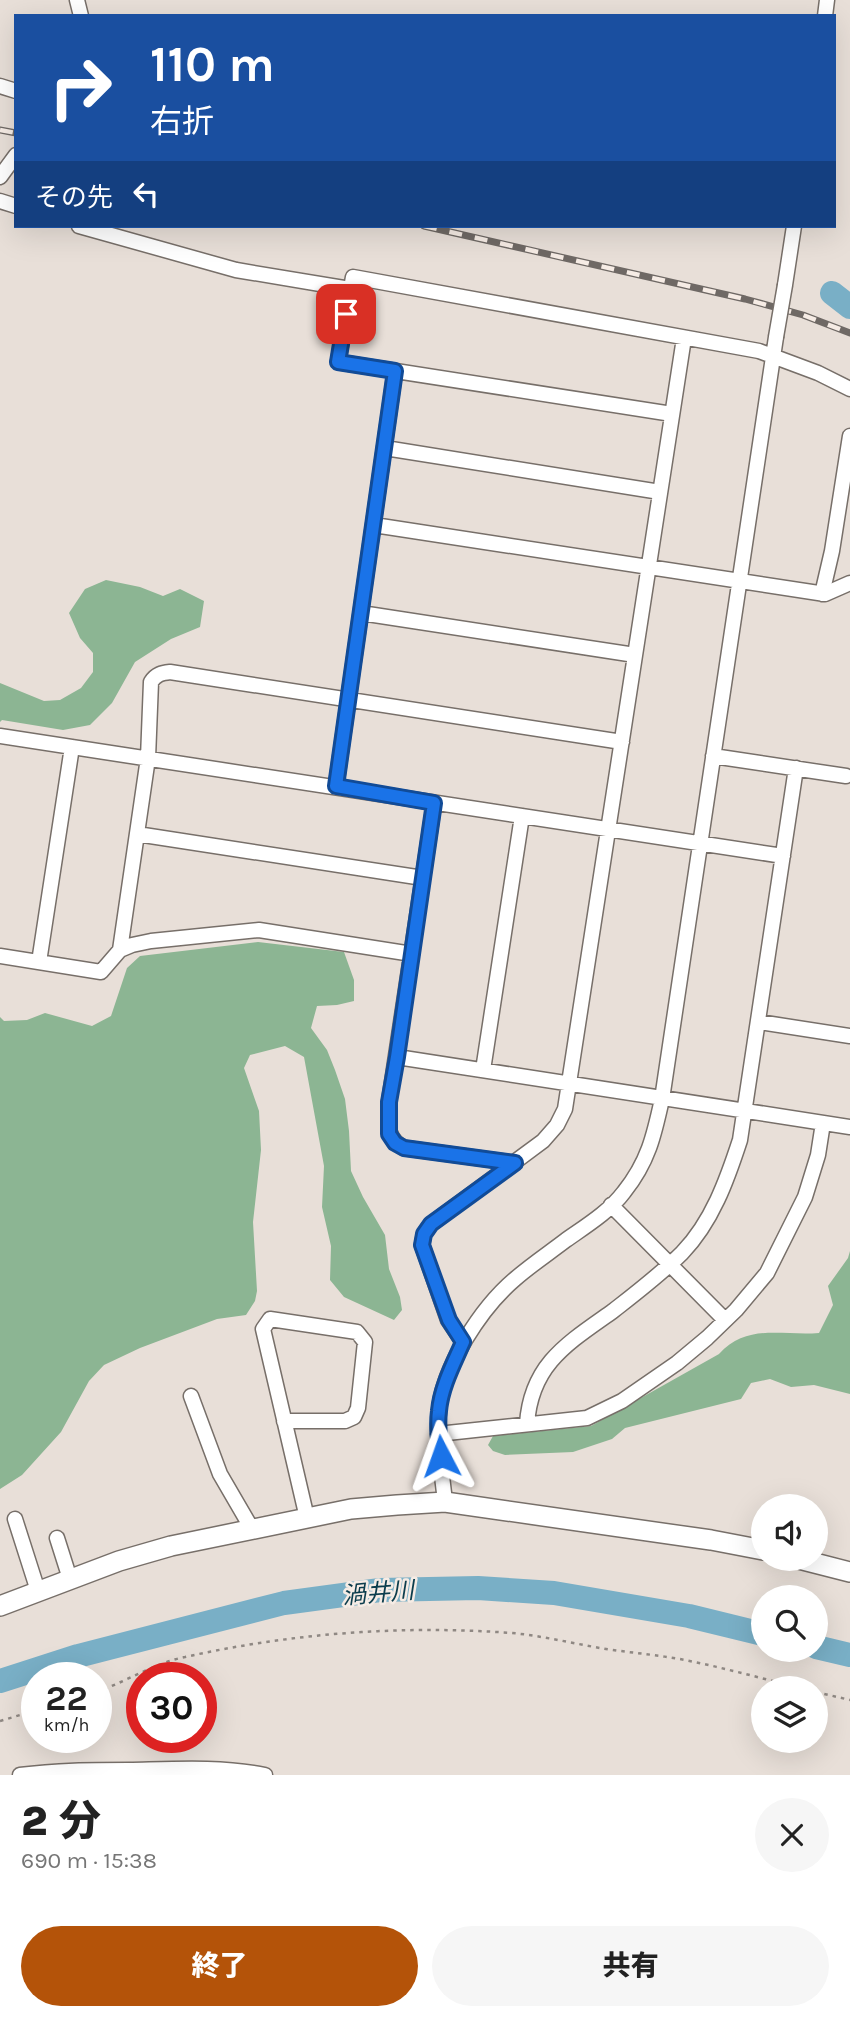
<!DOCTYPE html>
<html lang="ja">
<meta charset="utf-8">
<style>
:root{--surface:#fff;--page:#f6f6f6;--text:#222;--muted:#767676;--accent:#b45309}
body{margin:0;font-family:Karla,"Noto Sans JP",sans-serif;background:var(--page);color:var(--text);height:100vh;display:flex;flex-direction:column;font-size:26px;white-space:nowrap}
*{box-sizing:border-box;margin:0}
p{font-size:23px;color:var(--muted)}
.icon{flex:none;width:38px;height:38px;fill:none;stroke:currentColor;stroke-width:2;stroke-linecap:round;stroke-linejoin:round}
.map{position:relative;height:1775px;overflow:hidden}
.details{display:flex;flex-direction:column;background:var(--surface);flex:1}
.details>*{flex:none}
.top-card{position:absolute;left:14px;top:14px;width:822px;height:214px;border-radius:0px;box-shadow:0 7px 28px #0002;background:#1a4fa0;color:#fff;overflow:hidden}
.tools{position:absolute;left:751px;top:1494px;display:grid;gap:14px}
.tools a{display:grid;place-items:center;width:77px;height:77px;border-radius:50%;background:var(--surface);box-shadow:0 7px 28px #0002;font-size:35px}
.speed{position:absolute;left:21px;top:1662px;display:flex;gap:14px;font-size:35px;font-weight:700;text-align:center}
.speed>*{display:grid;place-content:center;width:91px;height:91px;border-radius:50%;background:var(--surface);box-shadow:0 7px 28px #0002;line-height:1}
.speed small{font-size:18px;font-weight:400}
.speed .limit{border:10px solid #d22;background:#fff;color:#111}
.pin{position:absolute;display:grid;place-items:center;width:60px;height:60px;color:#fff;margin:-30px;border-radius:14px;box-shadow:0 4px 10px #0006}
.me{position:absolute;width:77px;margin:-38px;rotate:356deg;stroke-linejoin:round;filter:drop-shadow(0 0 5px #0008)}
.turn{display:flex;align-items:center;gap:24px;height:147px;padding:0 21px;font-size:32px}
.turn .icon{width:91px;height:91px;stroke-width:2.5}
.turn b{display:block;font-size:49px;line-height:60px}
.then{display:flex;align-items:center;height:66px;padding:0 21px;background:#0003;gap:14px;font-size:26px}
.round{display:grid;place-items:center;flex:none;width:74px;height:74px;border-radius:37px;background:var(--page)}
.head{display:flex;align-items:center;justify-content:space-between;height:119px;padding:0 21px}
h1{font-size:42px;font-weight:800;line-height:52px}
.primary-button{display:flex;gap:14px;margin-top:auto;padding:14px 21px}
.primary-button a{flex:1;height:80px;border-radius:42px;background:var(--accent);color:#fff;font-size:28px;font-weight:800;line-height:80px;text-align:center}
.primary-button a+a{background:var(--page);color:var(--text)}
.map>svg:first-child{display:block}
</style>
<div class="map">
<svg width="850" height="1775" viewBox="0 0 850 1775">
<rect width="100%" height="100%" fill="#e8dfd8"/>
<path fill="#8cb593" d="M 106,580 L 140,587 L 163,596 L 180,589 L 204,601 L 200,627 L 171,639 L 135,662 L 112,703 L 90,725 L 63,730 L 2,720 L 0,722 L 0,683 L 44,701 L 60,700 L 81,688 L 93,672 L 93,653 L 80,638 L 69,613 L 85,589 Z
M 258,942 L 344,952 L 354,980 L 354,1001 L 337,1005 L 317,1006 L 311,1028 L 327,1050 L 335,1070 L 345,1099 L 349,1131 L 351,1171 L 363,1197 L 385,1235 L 389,1269 L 400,1297 L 402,1310 L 394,1320 L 344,1297 L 330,1280 L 331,1246 L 322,1207 L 324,1166 L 304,1057 L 285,1046 L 250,1055 L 244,1068 L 259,1111 L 261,1150 L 253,1222 L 257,1291 L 255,1301 L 246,1315 L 217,1319 L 140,1348 L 104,1365 L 89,1381 L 61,1432 L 22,1475 L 0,1489 L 0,1017 L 4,1021 L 27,1020 L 45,1013 L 92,1026 L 111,1016 L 127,968 L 140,956 Z
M 850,1251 L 850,1394 L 814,1385 L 791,1387 L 770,1379 L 751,1383 L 741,1399 L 625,1428 L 612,1439 L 573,1452 L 505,1455 L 493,1451 L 488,1445 L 493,1436 L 591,1426 L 719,1354 C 747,1323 781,1336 819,1333 L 833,1305 L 828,1286 L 848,1258 Z"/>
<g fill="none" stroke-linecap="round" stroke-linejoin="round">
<path stroke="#79afc6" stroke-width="24" d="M 832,293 L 850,307
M 816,1647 L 850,1655
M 0,1681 L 78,1656 L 284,1603 L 380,1590 L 478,1588 L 554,1593 L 689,1616 L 763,1634"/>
<defs>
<path id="minor" d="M 77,0 L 81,16
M 825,16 L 827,0
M 0,86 L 16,91
M 0,177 L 16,155
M 0,201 L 16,206
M 79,226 L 236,270 L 350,289
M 785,285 L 794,226
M 672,414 L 338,362 L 353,277 L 759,351 L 818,373 L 850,389
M 385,448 L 660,492
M 374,525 L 825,594 L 850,583
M 822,594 L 832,551 L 850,436
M 361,613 L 635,655
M 0,736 L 783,856
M 713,756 L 846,776
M 336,786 L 395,371
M 434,804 L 389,1102 C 389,1122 384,1137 404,1148 L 515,1163
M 137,834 L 423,878
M 120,950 L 148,758 L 151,682 C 156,674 162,673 170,672 L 622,742
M 0,956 L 101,972 L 120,950 L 132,945 L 151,941 L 259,930 L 412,954
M 39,962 L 72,747
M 759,1022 L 850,1036
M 397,1057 L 850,1127
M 483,1070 L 522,816
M 611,1205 L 725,1320
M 463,1342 L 448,1320 L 422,1245 L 424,1234 L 431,1224 L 543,1141 L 557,1125 L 565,1109 L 684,338
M 191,1396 L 220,1474 L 252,1529
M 284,1421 L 345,1421 L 354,1417 L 358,1408 L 365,1342 L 357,1332 L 270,1319 L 263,1329 L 307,1518
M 527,1424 C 531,1364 568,1343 613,1311 C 636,1293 661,1274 682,1253 C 712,1222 727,1180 740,1140 L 796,768
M 438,1434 L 587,1418 L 622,1401 L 677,1363 L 707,1338 L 736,1310 L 767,1273 L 805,1197 L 818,1155 L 823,1123
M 445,1502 C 442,1472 436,1441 439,1411 C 443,1366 481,1308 515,1279 C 531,1265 549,1253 566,1240 C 586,1226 609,1212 624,1192 C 648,1162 654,1136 662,1099 L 776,337
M 15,1519 L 38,1591
M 57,1538 L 70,1579
M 20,1775 C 56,1770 92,1770 129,1770 C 175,1769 220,1766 265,1775"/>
<path id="tertiary" d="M 799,1559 L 850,1572
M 0,1606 L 119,1561 L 171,1546 L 351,1509 L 397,1505 L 445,1502 L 711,1540 L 763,1550"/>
</defs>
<use href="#minor" stroke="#776f69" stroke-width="17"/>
<use href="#tertiary" stroke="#776f69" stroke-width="22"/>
<path stroke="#8f8883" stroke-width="2.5" stroke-dasharray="3.5 5" stroke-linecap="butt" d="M 96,1692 C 126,1682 154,1663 185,1657 C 293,1633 402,1625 512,1633 C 544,1636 575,1644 606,1649 C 633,1653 659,1655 685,1660 C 725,1668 764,1679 804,1689
M 816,1692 L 850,1700
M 0,1721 L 37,1710"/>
<use href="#minor" stroke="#fff" stroke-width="14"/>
<use href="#tertiary" stroke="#fff" stroke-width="19"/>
<defs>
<path id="rail" d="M 0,130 L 16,133
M 424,226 L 745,299 L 803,315 L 850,333"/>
</defs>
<use href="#rail" stroke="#6f6965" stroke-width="7"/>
<use href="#rail" stroke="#f6ece5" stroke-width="4.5" stroke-dasharray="13" stroke-linecap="butt"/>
<defs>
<path id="minor-bridge" d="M 776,337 L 785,285"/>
</defs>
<use href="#minor-bridge" stroke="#776f69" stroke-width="17" stroke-linecap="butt"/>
<use href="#minor-bridge" stroke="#fff" stroke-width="14"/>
</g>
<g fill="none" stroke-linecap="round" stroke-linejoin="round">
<defs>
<path id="route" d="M 346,314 L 338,362 L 395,371 L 336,786 L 434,803 L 397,1057 L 389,1102 L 389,1134 L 395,1143 L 404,1148 L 515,1163 L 431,1224 L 424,1234 L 422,1245 L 449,1320 L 463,1342 C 454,1363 441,1387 439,1411 C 437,1426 439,1441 441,1456"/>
</defs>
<use href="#route" stroke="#114b97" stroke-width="18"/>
<use href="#route" stroke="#1a73e8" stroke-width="12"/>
</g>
<g text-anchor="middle" stroke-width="5" stroke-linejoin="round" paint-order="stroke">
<g font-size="24" font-style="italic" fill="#0c3d4d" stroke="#f6ece5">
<text transform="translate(378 1593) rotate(-5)" y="8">渦井川</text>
</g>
</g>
</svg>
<div class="tools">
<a><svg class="icon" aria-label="sound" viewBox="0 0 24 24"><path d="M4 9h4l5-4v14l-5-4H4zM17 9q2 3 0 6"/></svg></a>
<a><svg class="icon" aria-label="search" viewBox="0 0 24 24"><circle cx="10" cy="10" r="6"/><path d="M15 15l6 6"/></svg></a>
<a><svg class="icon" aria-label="layers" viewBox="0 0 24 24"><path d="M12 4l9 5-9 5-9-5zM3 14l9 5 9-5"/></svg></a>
</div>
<div class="speed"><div>22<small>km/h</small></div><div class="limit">30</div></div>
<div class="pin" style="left:346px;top:314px;background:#d93025"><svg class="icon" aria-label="arrive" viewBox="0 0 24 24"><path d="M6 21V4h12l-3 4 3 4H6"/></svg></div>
<svg class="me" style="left:441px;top:1456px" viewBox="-20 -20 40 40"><path d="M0-17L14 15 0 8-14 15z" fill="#1a73e8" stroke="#fff" stroke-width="4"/></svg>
<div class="top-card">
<div class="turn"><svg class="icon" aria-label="right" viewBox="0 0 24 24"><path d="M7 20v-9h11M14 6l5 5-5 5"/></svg><div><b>110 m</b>右折</div></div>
<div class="then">その先<svg class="icon" aria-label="left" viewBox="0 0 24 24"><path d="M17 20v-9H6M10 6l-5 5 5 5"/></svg></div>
</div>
</div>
<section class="details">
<div class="head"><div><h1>2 分</h1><p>690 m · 15:38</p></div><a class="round"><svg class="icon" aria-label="close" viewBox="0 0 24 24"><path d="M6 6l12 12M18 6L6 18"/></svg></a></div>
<div class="primary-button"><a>終了</a><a>共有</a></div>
</section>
